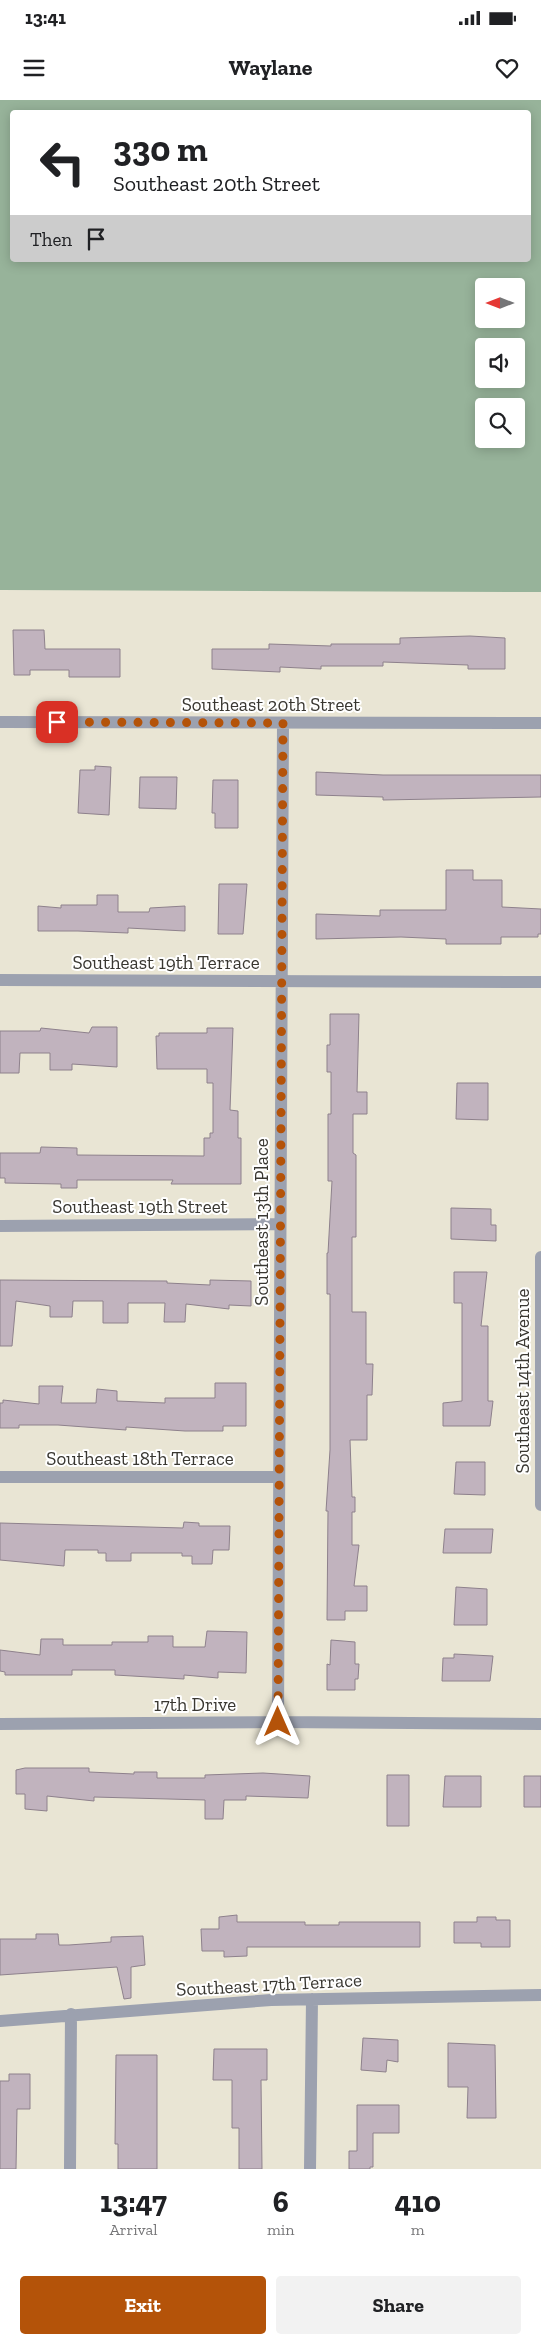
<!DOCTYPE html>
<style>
:root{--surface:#fff;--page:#f2f2f2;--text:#202124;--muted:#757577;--accent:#b45309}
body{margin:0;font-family:"Zilla Slab",serif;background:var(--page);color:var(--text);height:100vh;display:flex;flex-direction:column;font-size:19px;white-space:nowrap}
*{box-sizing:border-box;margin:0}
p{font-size:16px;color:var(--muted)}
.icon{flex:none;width:28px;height:28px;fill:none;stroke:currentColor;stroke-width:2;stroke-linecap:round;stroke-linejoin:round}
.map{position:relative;height:2069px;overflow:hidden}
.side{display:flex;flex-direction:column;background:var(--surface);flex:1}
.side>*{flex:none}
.banner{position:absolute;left:10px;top:10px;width:521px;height:152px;border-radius:5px;box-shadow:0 2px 12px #0003;background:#fff;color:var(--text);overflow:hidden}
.needle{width:32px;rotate:270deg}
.controls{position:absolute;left:475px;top:178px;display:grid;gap:10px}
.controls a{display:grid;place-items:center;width:50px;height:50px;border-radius:5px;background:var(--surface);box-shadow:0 2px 12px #0003;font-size:25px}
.pin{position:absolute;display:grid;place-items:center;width:42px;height:42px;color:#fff;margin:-21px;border-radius:10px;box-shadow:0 2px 8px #0006}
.me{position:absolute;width:55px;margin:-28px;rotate:0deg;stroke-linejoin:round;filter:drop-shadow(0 0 4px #0008)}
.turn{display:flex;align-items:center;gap:18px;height:105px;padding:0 20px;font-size:22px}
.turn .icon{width:65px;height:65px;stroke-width:2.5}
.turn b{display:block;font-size:35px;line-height:42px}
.then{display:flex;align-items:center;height:48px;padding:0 20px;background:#0003;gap:10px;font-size:19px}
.eta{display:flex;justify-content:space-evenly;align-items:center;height:85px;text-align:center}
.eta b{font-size:30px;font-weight:700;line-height:35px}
.action{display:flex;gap:10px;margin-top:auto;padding:10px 20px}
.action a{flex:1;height:58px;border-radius:5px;background:var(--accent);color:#fff;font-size:20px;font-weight:700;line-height:58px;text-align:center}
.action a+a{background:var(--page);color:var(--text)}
.status{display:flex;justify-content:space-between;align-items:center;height:35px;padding:0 25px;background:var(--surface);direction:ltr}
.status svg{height:14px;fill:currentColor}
header{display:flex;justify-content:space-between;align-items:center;height:65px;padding:0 20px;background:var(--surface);font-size:22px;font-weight:700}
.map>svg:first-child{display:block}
</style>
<div class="status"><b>13:41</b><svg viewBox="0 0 49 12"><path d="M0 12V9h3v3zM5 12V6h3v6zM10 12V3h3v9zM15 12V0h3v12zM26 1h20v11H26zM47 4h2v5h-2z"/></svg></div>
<header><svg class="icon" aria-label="menu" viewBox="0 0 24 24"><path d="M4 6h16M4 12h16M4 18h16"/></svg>Waylane<svg class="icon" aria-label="heart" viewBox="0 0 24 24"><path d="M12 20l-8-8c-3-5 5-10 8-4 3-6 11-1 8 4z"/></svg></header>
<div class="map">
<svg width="541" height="2069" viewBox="0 0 541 2069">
<rect width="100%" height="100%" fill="#e9e5d4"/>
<path fill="#97b39a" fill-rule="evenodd" d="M 0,0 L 541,0 L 541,492 L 0,490 ZM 12,12 L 529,12 L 529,160 L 12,160 ZM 484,186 L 516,186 L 516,219 L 484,219 ZM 484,246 L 516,246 L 516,279 L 484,279 ZM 484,306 L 516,306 L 516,339 L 484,339 Z"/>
<path fill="#c1b3be" stroke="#8e818c" d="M 13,530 L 44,530 L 45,549 L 120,549 L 120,577 L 69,577 L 69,570 L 30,570 L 30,575 L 14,575 Z
M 470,536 L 505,538 L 505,569 L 468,569 L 468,565 L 383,562 L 383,566 L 321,566 L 321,569 L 280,567 L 280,572 L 212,569 L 212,549 L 269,549 L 269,544 L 331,546 L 331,544 L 400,544 L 400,538 Z
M 95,666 L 111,667 L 109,715 L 78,713 L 80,670 L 95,670 Z
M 316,672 L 383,675 L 541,675 L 541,697 L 383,700 L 383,697 L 316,695 Z
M 140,677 L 177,677 L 176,709 L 139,708 Z
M 213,680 L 238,680 L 238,728 L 215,728 L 215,713 L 212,713 Z
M 446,770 L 473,770 L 473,780 L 502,780 L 502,807 L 541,809 L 541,834 L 538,834 L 538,837 L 501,837 L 501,844 L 446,844 L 446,839 L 401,837 L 316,839 L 316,814 L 380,816 L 380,810 L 446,810 Z
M 219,784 L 247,784 L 243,834 L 218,834 Z
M 97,795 L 118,795 L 118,812 L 149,812 L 150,808 L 185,806 L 185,831 L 128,828 L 128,833 L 78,831 L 38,831 L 38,806 L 61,808 L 61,805 L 97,805 Z
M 330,914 L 359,914 L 357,992 L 367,992 L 367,1014 L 353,1014 L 353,1053 L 356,1055 L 356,1137 L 352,1137 L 352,1212 L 366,1212 L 366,1264 L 373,1264 L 372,1295 L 367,1295 L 367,1340 L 350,1340 L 352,1397 L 355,1397 L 355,1412 L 352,1412 L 352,1445 L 359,1445 L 354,1486 L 367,1486 L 367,1511 L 345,1511 L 345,1520 L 327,1520 L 328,1411 L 326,1411 L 330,1350 L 330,1194 L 327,1194 L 327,1153 L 328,1153 L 332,1081 L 328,1081 L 328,1014 L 331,1014 L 331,972 L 327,972 L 327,945 L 330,945 Z
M 92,927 L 117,927 L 117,967 L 72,964 L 72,970 L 50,970 L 50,953 L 20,953 L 19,973 L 0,973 L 0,931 L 40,931 L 41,928 L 89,933 Z
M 207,928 L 233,928 L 230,1010 L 238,1011 L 238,1038 L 241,1038 L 241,1084 L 171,1084 L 173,1080 L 77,1080 L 77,1088 L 61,1088 L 61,1084 L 5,1083 L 5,1078 L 0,1078 L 0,1053 L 40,1053 L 41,1047 L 77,1048 L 77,1055 L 204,1056 L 204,1038 L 210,1038 L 210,1033 L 213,1033 L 213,983 L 207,983 L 207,969 L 157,969 L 156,936 L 159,936 L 159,933 L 207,933 Z
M 457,983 L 488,983 L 488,1020 L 456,1019 Z
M 451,1108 L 491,1109 L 491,1125 L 496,1125 L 496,1141 L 451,1139 Z
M 454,1172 L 487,1172 L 481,1226 L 488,1226 L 488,1301 L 493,1301 L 490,1326 L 443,1326 L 443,1303 L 462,1301 L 462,1203 L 454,1203 Z
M 0,1180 L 167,1181 L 167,1183 L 210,1185 L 210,1180 L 251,1181 L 251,1206 L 229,1205 L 229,1209 L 186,1204 L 185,1222 L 164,1222 L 165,1203 L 128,1203 L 128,1223 L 103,1223 L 103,1201 L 73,1201 L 72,1217 L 50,1217 L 50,1206 L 16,1201 L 12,1246 L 0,1246 Z
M 215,1283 L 246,1283 L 246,1326 L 223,1326 L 223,1331 L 185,1331 L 126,1327 L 126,1330 L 58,1325 L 19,1325 L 19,1328 L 0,1328 L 0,1303 L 3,1303 L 3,1300 L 39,1304 L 39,1286 L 63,1286 L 61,1303 L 96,1303 L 97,1289 L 117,1291 L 117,1301 L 165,1303 L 165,1298 L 215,1298 Z
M 456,1362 L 485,1362 L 485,1395 L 454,1394 Z
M 184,1422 L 199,1423 L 199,1426 L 230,1426 L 229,1450 L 213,1450 L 212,1464 L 192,1464 L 192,1456 L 182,1456 L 182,1453 L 131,1453 L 131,1461 L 106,1461 L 106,1453 L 98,1453 L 98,1450 L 65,1450 L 64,1466 L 0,1460 L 0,1423 L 183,1428 Z
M 445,1429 L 493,1429 L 491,1453 L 443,1453 Z
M 456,1487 L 487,1489 L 487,1525 L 454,1525 Z
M 207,1531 L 247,1532 L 246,1573 L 218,1572 L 218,1578 L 184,1575 L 184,1579 L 115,1575 L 115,1570 L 72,1570 L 72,1575 L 5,1575 L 5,1572 L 0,1571 L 0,1550 L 40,1555 L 41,1539 L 63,1539 L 63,1545 L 112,1545 L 112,1542 L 148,1542 L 148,1536 L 173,1536 L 173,1547 L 205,1547 Z
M 331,1540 L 355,1542 L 355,1564 L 359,1564 L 358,1579 L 355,1579 L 355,1590 L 327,1590 L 327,1564 L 330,1565 Z
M 454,1554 L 493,1556 L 490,1581 L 442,1581 L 443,1558 L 454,1558 Z
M 25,1668 L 89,1668 L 89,1672 L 134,1674 L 134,1672 L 157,1672 L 157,1678 L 205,1678 L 205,1675 L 263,1673 L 310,1676 L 308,1698 L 246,1696 L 246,1700 L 224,1700 L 223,1719 L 205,1719 L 205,1700 L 94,1697 L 94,1701 L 47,1696 L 47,1711 L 25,1709 L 25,1694 L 16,1694 L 16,1670 Z
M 387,1675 L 409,1675 L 409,1726 L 387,1726 Z
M 445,1676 L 481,1676 L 481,1707 L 443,1707 Z
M 524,1676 L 541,1676 L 541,1707 L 524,1707 Z
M 237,1815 L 237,1822 L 305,1822 L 305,1825 L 339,1825 L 339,1822 L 420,1822 L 420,1847 L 247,1847 L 247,1856 L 224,1857 L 224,1851 L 202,1851 L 201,1829 L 219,1829 L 219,1817 Z
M 477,1817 L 496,1817 L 496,1820 L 510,1820 L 510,1847 L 481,1847 L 481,1843 L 454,1843 L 454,1822 L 477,1822 Z
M 36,1834 L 58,1834 L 59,1845 L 69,1845 L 111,1842 L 111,1837 L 143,1836 L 145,1865 L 131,1867 L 131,1898 L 124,1899 L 117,1867 L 0,1875 L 0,1839 L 36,1839 Z
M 363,1938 L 398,1940 L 398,1962 L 387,1960 L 386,1972 L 361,1970 Z
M 448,1943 L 495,1945 L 496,2018 L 467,2018 L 468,1987 L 448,1987 Z
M 214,1949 L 267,1949 L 267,1980 L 261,1980 L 262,2069 L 239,2069 L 239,2028 L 232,2028 L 232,1980 L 213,1980 Z
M 116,1955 L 157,1955 L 157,2069 L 118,2069 L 118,2044 L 115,2044 Z
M 9,1974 L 30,1974 L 30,2009 L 17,2009 L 16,2069 L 0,2069 L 0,1981 L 9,1981 Z
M 357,2005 L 399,2005 L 399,2033 L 373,2033 L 373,2067 L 370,2067 L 370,2069 L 349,2069 L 349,2051 L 357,2051 Z"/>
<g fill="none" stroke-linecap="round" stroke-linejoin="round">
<path stroke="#9ca1af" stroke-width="12" d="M 0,622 L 541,623
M 0,880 L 541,882
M 0,1126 L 280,1124
M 541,1157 L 541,1405
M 0,1377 L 279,1377
M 278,1622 L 283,623
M 0,1624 L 278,1622 L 541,1624
M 0,1921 L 271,1900 L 541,1895
M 70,2069 L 71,1914
M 310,2069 L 312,1899"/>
</g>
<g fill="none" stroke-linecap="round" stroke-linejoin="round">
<path stroke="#b45309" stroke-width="9" stroke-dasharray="0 16.2" d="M 57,622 L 283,623 L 278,1622"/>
</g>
<g text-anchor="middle" stroke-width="4" stroke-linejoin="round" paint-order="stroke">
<g font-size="19" fill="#393731" stroke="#fff">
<text x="271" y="611">Southeast 20th Street</text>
<text x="166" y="869">Southeast 19th Terrace</text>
<text x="140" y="1113">Southeast 19th Street</text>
<text transform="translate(261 1122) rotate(-90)" y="7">Southeast 13th Place</text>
<text transform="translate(522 1281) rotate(-90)" y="7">Southeast 14th Avenue</text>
<text x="140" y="1365">Southeast 18th Terrace</text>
<text x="195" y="1611">17th Drive</text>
<text transform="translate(269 1884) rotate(-3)" y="7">Southeast 17th Terrace</text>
</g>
</g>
</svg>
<div class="controls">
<a><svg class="needle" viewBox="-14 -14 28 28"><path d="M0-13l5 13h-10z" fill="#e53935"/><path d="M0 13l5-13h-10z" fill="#757577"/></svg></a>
<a><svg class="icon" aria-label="sound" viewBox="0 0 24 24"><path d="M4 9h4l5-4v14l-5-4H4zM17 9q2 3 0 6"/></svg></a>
<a><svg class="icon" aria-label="search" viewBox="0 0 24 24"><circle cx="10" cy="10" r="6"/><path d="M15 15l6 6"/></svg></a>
</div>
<div class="pin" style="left:57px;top:622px;background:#d93025"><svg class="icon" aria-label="arrive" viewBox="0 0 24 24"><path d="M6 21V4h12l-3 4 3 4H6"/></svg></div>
<svg class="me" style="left:278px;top:1622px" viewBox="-20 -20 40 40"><path d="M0-17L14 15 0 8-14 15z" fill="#b45309" stroke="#fff" stroke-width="4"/></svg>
<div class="banner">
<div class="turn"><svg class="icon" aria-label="left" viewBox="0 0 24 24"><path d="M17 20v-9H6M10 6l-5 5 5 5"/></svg><div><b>330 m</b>Southeast 20th Street</div></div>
<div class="then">Then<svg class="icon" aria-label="arrive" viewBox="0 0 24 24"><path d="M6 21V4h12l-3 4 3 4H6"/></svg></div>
</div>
</div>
<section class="side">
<div class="eta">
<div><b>13:47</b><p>Arrival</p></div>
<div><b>6</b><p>min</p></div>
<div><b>410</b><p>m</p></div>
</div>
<div class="action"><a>Exit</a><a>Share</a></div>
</section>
